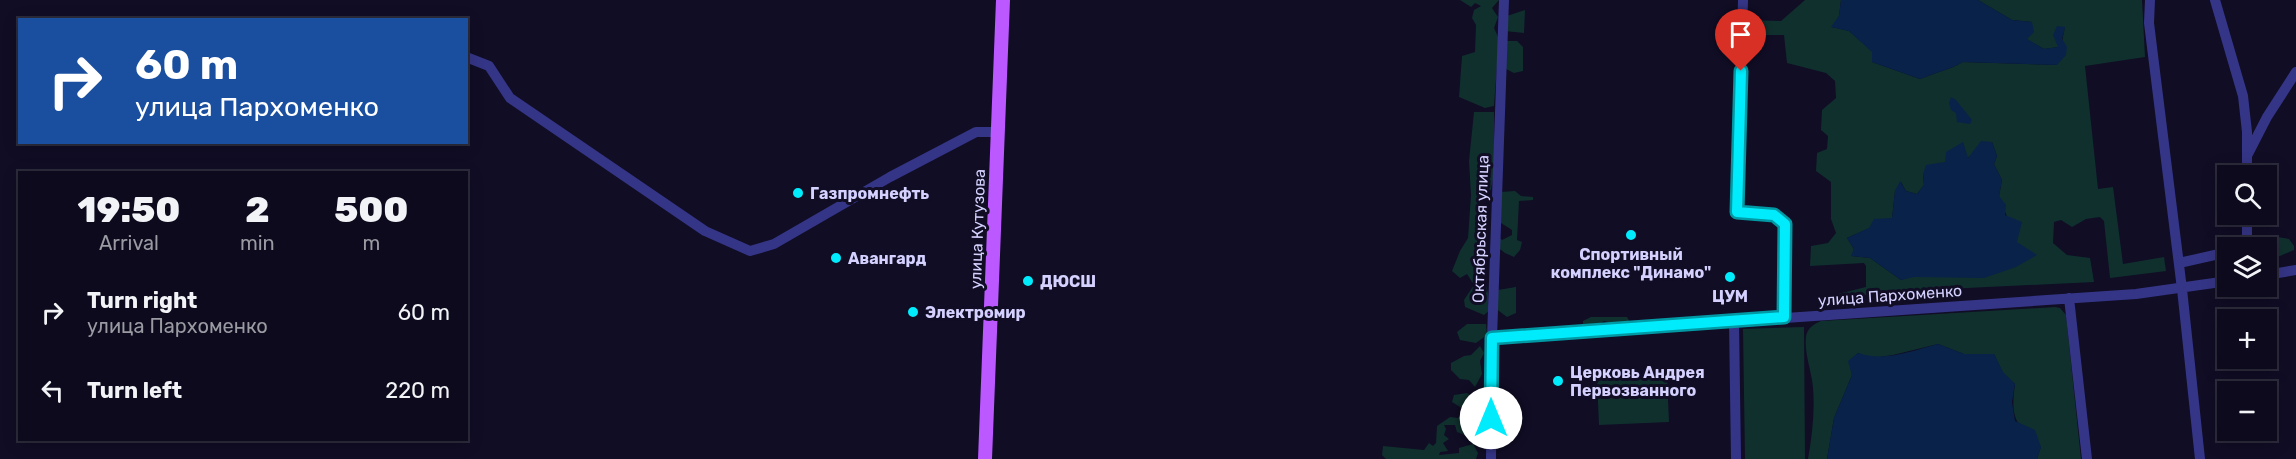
<!DOCTYPE html>
<meta charset="utf-8">
<style>
:root{--surface:#0c0a1c;--page:#1a1829;--text:#f1f3f6;--muted:#9a9aa3;--line:#2c2b3b}
body{margin:0;font-family:Rubik,sans-serif;background:var(--page);color:var(--text);height:100vh;display:flex;flex-direction:column;font-size:22px;white-space:nowrap}
*{box-sizing:border-box;margin:0}
p{font-size:20px;color:var(--muted)}
.icon{flex:none;width:33px;height:33px;fill:none;stroke:currentColor;stroke-width:2;stroke-linecap:round;stroke-linejoin:round}
.map{position:relative;flex:1;overflow:hidden}
.drawer{position:absolute;left:18px;top:171px;width:450px;height:270px;display:flex;flex-direction:column;background:var(--surface);border-radius:0px;box-shadow:0 3px 15px #0003,0 0 0 2px var(--line)}
.drawer>*{flex:none}
.top-card{position:absolute;left:18px;top:18px;width:450px;height:126px;border-radius:0px;box-shadow:0 3px 15px #0003,0 0 0 2px var(--line);background:#1a4fa0;color:#fff;overflow:hidden}
.buttons{position:absolute;left:2217px;top:165px;display:grid;gap:12px}
.buttons a{display:grid;place-items:center;width:60px;height:60px;border-radius:0px;background:var(--surface);box-shadow:0 3px 15px #0003,0 0 0 2px var(--line);font-size:30px}
.pin{position:absolute;display:grid;place-items:center;width:51px;height:51px;color:#fff;margin:-62px -26px;border-radius:50% 50% 50% 0;rotate:-45deg;box-shadow:0 0 6px #0007}
.pin .icon{rotate:45deg}
.me{position:absolute;width:66px;margin:-33px;rotate:0deg;stroke-linejoin:round;filter:drop-shadow(0 0 4px #0008)}
.turn{display:flex;align-items:center;gap:21px;height:126px;padding:0 18px;font-size:27px}
.turn .icon{width:78px;height:78px;stroke-width:2.5}
.turn b{display:block;font-size:42px;line-height:51px}
.eta{display:flex;justify-content:space-evenly;align-items:center;height:102px;text-align:center}
.eta b{font-size:36px;font-weight:800;line-height:42px}
ul{padding:0;list-style:none}
li{display:flex;align-items:center;gap:18px;height:78px;padding:0 18px}
li div{flex:1}
li b{display:block;font-size:22px}
li em{font-style:normal}
.map>svg:first-child{display:block}
</style>
<div class="map">
<svg width="2296" height="459" viewBox="0 0 2296 459">
<rect width="100%" height="100%" fill="#100d25"/>
<path fill="#10302e" fill-rule="evenodd" d="M 1460,0 L 1499,0 L 1492,8 L 1498,17 L 1494,28 L 1499,39 L 1494,106 L 1485,108 L 1459,97 L 1462,56 L 1475,52 L 1476,25 L 1472,18 L 1474,10 L 1481,6 L 1475,3 L 1471,7 Z
M 1805,0 L 1841,0 L 1839,16 L 1832,27 L 1849,31 L 1873,52 L 1872,62 L 1920,79 C 1934,73 1949,70 1963,62 L 2057,65 L 2065,27 L 2059,47 L 2044,49 L 2026,39 L 2032,22 L 2012,20 L 1978,0 L 2142,0 L 2145,57 L 2085,66 L 2098,189 L 2113,187 L 2123,264 L 2164,257 L 2166,271 L 2110,278 L 2104,221 L 2100,217 L 2086,219 L 2072,227 L 2061,220 L 2054,222 L 2053,243 L 2067,255 L 2090,258 L 2094,282 L 1905,291 L 1814,300 L 1866,287 L 1866,266 L 1864,263 L 1810,266 L 1811,246 L 1828,243 L 1836,233 L 1831,219 L 1831,182 L 1816,171 L 1817,153 L 1827,149 L 1828,136 L 1821,130 L 1822,110 L 1836,98 L 1835,81 L 1826,73 L 1787,63 L 1784,35 L 1748,35 L 1747,20 L 1781,21 ZM 1992,142 L 1997,156 L 1994,164 L 2002,180 L 1999,196 L 2017,242 L 1901,280 L 1870,258 L 1852,256 L 1854,249 L 1847,238 L 1892,218 L 1895,191 L 1901,182 L 1906,191 L 1917,194 L 1924,185 L 1923,174 L 1945,162 L 1963,143 L 1967,158 Z
M 1525,10 L 1524,33 L 1505,31 L 1504,17 Z
M 1507,41 L 1517,41 L 1523,47 L 1523,71 L 1514,73 L 1504,68 Z
M 1474,112 L 1494,112 L 1494,174 L 1491,189 L 1479,207 L 1486,215 L 1487,257 L 1482,270 L 1488,293 L 1489,311 L 1484,315 L 1465,307 L 1464,300 L 1474,285 L 1467,274 L 1460,278 L 1452,271 L 1460,251 L 1468,238 L 1471,195 L 1469,161 Z
M 1515,191 L 1521,196 L 1533,197 L 1533,200 L 1519,201 L 1517,240 L 1522,242 L 1520,250 L 1514,257 L 1505,253 L 1496,246 L 1496,234 L 1502,240 L 1512,235 L 1512,230 L 1501,223 L 1500,192 Z
M 2278,237 L 2289,239 L 2294,246 L 2294,250 L 2280,256 L 2267,256 C 2266,245 2269,241 2278,237 Z
M 1516,287 L 1516,313 L 1507,317 L 1495,308 L 1498,290 Z
M 2055,307 L 2060,308 L 2066,315 L 2081,459 L 2037,459 L 2041,447 C 2016,423 2010,421 2015,384 L 2003,373 L 1994,354 L 1964,354 L 1938,344 L 1893,355 L 1871,358 L 1858,353 L 1849,361 L 1852,375 L 1834,418 L 1827,459 L 1808,459 C 1812,436 1815,412 1813,388 C 1812,372 1804,354 1806,337 C 1807,328 1814,324 1821,321 Z
M 1591,317 L 1627,317 L 1630,322 L 1624,326 L 1604,321 L 1594,327 L 1583,325 L 1583,321 Z
M 1467,324 L 1486,324 L 1487,335 L 1476,343 L 1460,340 L 1457,332 Z
M 1804,327 L 1805,459 L 1745,459 L 1743,329 Z
M 1480,346 L 1484,353 L 1480,361 L 1482,374 L 1475,387 L 1469,380 L 1460,379 L 1451,370 L 1451,363 L 1464,356 L 1471,355 Z
M 1667,377 L 1669,422 L 1599,425 L 1597,380 Z
M 1467,393 L 1472,396 L 1480,396 L 1480,406 L 1472,406 L 1468,412 L 1452,402 L 1454,395 Z
M 1462,414 L 1472,418 L 1473,421 L 1471,422 L 1473,427 L 1476,428 L 1477,436 L 1473,438 L 1457,432 L 1455,425 L 1444,425 L 1446,429 L 1444,435 L 1449,439 L 1443,443 L 1448,451 L 1440,452 L 1439,455 L 1459,453 L 1459,448 L 1473,444 L 1478,453 L 1476,459 L 1386,459 L 1382,455 L 1383,446 L 1424,450 L 1429,443 L 1433,446 L 1436,443 L 1437,426 L 1450,417 L 1458,418 Z"/>
<path fill="#082249" d="M 1841,0 L 1978,0 L 2012,20 L 2032,22 L 2034,32 L 2027,39 L 2044,49 L 2058,47 L 2053,35 L 2057,26 L 2065,27 L 2062,39 L 2067,47 L 2066,55 L 2057,65 L 1963,62 C 1949,70 1934,73 1920,79 L 1872,62 L 1872,52 L 1849,31 L 1831,27 L 1839,16 Z
M 1951,97 L 1956,100 L 1972,120 L 1970,124 L 1957,122 L 1956,113 L 1951,110 L 1949,103 Z
M 1981,141 L 1992,142 L 1997,156 L 1994,164 L 2002,180 L 1999,196 L 2006,205 L 2005,215 L 2022,222 L 2017,242 L 2037,255 L 2016,267 L 1984,278 L 1914,277 L 1901,280 L 1870,258 L 1851,256 L 1854,249 L 1847,238 L 1869,228 L 1874,219 L 1892,218 L 1895,191 L 1900,181 L 1906,191 L 1917,194 L 1924,185 L 1923,174 L 1926,165 L 1945,162 L 1946,152 L 1963,142 L 1968,158 Z
M 1938,344 L 1964,354 L 1994,354 L 2003,372 L 2015,384 L 2012,402 L 2015,421 L 2035,430 L 2041,447 L 2037,459 L 1827,459 L 1834,418 L 1852,375 L 1848,361 L 1858,353 C 1884,362 1912,351 1938,344 Z"/>
<g fill="none" stroke-linecap="round" stroke-linejoin="round">
<path stroke="#353587" stroke-width="10" d="M 1743,0 L 1737,212 C 1751,213 1776,210 1785,224 L 1784,317
M 2150,0 L 2149,23 L 2182,289 L 2200,459
M 2215,0 L 2243,96 L 2247,132 L 2247,176
M 466,57 L 489,66 L 510,98 L 705,231 L 750,251 L 774,244 L 890,177 L 976,132 L 998,132
M 2248,154 L 2267,117 L 2296,72
M 2239,248 L 2243,246 L 2247,235 L 2247,214
M 2179,263 L 2228,252
M 2266,275 L 2296,270
M 2069,298 L 2087,459
M 1734,321 L 1736,459
M 1492,338 L 2136,294 L 2228,281
M 1491,459 L 1492,338 L 1504,0"/>
<path stroke="#bb58ff" stroke-width="14" d="M 985,459 L 1003,0"/>
</g>
<g fill="none" stroke-linecap="round" stroke-linejoin="round">
<defs>
<path id="route" d="M 1491,418 L 1492,338 L 1784,317 L 1785,224 L 1774,215 L 1737,212 L 1741,71"/>
</defs>
<use href="#route" stroke="#0099a4" stroke-width="15"/>
<use href="#route" stroke="#00ecfc" stroke-width="10"/>
</g>
<g fill="#00ecfc" stroke="#100d25" stroke-width="2">
<circle cx="798" cy="193" r="6"/>
<circle cx="1631" cy="235" r="6"/>
<circle cx="836" cy="258" r="6"/>
<circle cx="1730" cy="277" r="6"/>
<circle cx="1028" cy="281" r="6"/>
<circle cx="913" cy="312" r="6"/>
<circle cx="1558" cy="381" r="6"/>
</g>
<g text-anchor="middle" stroke-width="6" stroke-linejoin="round" paint-order="stroke">
<g font-size="16" font-weight="bold" fill="#d5d1ff" stroke="#100d25" text-anchor="start">
<text x="810" y="199">Газпромнефть</text>
<text x="1631" y="260" text-anchor="middle">Спортивный<tspan x="1631" dy="18">комплекс "Динамо"</tspan></text>
<text x="848" y="264">Авангард</text>
<text x="1040" y="287">ДЮСШ</text>
<text x="1730" y="302" text-anchor="middle">ЦУМ</text>
<text x="925" y="318">Электромир</text>
<text x="1570" y="378">Церковь Андрея<tspan x="1570" dy="18">Первозванного</tspan></text>
</g>
<g font-size="16" fill="#d5d1ff" stroke="#100d25">
<text transform="translate(977 229) rotate(-88)" y="6">улица Кутузова</text>
<text transform="translate(1480 229) rotate(-88)" y="6">Октябрьская улица</text>
<text transform="translate(1890 295) rotate(-4)" y="6">улица Пархоменко</text>
</g>
</g>
</svg>
<div class="buttons">
<a><svg class="icon" aria-label="search" viewBox="0 0 24 24"><circle cx="10" cy="10" r="6"/><path d="M15 15l6 6"/></svg></a>
<a><svg class="icon" aria-label="layers" viewBox="0 0 24 24"><path d="M12 4l9 5-9 5-9-5zM3 14l9 5 9-5"/></svg></a>
<a>+</a>
<a>−</a>
</div>
<div class="pin" style="left:1741px;top:71px;background:#d93025"><svg class="icon" aria-label="arrive" viewBox="0 0 24 24"><path d="M6 21V4h12l-3 4 3 4H6"/></svg></div>
<svg class="me" style="left:1491px;top:418px" viewBox="-20 -20 40 40"><circle r="19" fill="#fff"/><path d="M0-13L10 11 0 6-10 11z" fill="#00ecfc"/></svg>
<div class="top-card">
<div class="turn"><svg class="icon" aria-label="right" viewBox="0 0 24 24"><path d="M7 20v-9h11M14 6l5 5-5 5"/></svg><div><b>60 m</b>улица Пархоменко</div></div>
</div>
<section class="drawer">
<div class="eta">
<div><b>19:50</b><p>Arrival</p></div>
<div><b>2</b><p>min</p></div>
<div><b>500</b><p>m</p></div>
</div>
<ul>
<li><svg class="icon" aria-label="right" viewBox="0 0 24 24"><path d="M7 20v-9h11M14 6l5 5-5 5"/></svg><div><b>Turn right</b><p>улица Пархоменко</p></div><em>60 m</em></li>
<li><svg class="icon" aria-label="left" viewBox="0 0 24 24"><path d="M17 20v-9H6M10 6l-5 5 5 5"/></svg><div><b>Turn left</b></div><em>220 m</em></li>
</ul>
</section>
</div>
